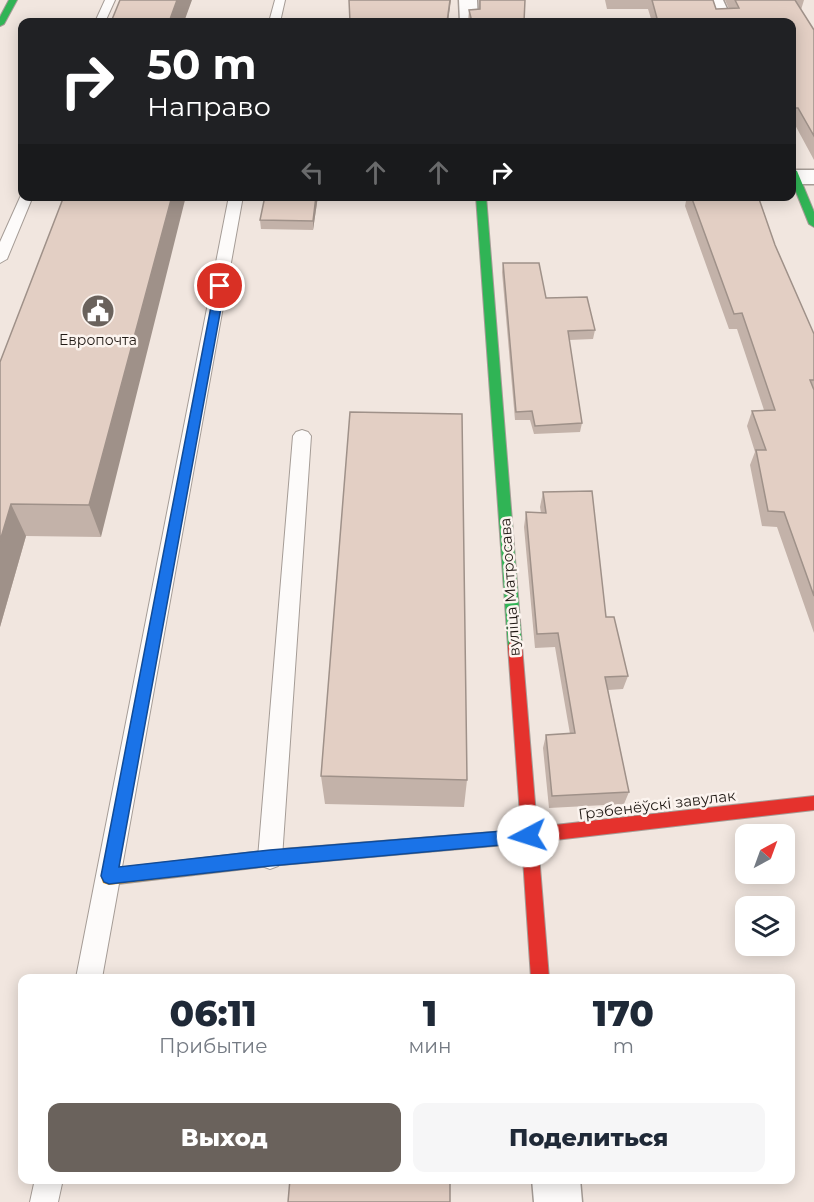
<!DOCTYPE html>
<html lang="ru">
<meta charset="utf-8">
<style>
:root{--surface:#fff;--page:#f6f6f7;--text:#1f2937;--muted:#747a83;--accent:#6a625c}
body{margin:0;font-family:Montserrat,sans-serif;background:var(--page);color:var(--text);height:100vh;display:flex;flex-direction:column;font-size:22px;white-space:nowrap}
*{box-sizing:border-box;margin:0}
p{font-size:20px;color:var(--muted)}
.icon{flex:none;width:33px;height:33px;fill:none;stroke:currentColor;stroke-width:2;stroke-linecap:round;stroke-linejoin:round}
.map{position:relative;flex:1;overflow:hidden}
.panel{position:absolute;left:18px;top:974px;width:777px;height:210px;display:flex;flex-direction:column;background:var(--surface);border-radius:12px;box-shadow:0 3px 15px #0003}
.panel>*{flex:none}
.guide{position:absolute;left:18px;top:18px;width:778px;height:183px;border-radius:12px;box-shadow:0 3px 15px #0003;background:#202124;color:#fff;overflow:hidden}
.needle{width:39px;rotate:41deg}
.buttons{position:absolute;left:735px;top:824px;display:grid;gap:12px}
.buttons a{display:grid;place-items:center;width:60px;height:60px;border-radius:12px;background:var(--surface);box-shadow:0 3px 15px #0003;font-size:30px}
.pin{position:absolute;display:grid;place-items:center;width:51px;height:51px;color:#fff;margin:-26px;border:3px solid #fff;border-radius:50%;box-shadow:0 2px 6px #0007}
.me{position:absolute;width:66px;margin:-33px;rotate:265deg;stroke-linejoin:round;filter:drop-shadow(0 0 4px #0008)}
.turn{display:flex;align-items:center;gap:21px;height:126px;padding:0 30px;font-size:27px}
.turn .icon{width:78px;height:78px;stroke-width:2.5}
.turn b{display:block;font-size:42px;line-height:51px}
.lanes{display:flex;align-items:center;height:57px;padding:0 30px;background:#0003;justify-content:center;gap:30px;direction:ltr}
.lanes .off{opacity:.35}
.eta{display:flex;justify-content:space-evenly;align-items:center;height:102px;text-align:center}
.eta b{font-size:36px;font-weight:800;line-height:42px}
.action{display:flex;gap:12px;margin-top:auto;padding:12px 30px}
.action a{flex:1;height:69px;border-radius:12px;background:var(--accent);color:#fff;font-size:24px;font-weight:800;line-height:69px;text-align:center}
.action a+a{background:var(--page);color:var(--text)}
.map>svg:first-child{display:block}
</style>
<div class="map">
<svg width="814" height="1202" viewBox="0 0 814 1202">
<rect width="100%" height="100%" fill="#f1e6df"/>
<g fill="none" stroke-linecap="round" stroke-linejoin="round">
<defs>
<path id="lane" d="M 105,0 L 115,0 L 105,22 L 95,22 Z
M 275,0 L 285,0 L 280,22 L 269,22 Z
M 22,193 L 22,196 L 33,196 L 7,259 L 0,263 L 0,242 Z
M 229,196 L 243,196 L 102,978 L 76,978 Z
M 302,430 L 308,432 L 311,436 L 282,858 L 278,866 L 270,869 L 262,866 L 258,858 L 293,436 L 296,432 Z
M 35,1179 L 63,1179 L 58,1202 L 30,1202 Z"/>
<path id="street" d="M 459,0 L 477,0 L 478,22 L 460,22 Z
M 705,0 L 723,0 L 733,22 L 715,22 Z
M 792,170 L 814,170 L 814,184 L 792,184 Z
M 532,1179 L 580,1179 L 582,1202 L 534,1202 Z"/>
<path id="fast" d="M 9,0 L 17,0 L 4,24 L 0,26 L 0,17 Z
M 792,168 L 797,171 L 814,212 L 814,227 L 809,224 L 792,182 Z
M 476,196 L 486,196 L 522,646 L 520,650 L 510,650 L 508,646 Z"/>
<path id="slow" d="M 505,831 L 511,833 L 513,838 L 511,843 L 505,845 L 270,866 L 109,885 L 103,883 L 101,877 L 103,871 L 109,869 L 270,850 Z"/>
<path id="jam" d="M 515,640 L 520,642 L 522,646 L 537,827 L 814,796 L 814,810 L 538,842 L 549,978 L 531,978 L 522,844 L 505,845 L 499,843 L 497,838 L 499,833 L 521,829 L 508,646 L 510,642 Z"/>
</defs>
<use href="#lane" stroke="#a59c96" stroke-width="2"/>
<use href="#street" stroke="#a59c96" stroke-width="3"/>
<use href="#fast" stroke="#a59c96" stroke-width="2"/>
<use href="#slow" stroke="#a59c96" stroke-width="2"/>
<use href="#jam" stroke="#a59c96" stroke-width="2"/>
<use href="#lane" fill="#fdfbfa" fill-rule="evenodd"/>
<use href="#street" fill="#fdfbfa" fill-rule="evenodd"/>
<use href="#fast" fill="#30b455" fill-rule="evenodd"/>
<use href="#slow" fill="#ff9f0a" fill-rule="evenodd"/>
<use href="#jam" fill="#e5322d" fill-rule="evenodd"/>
</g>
<path fill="#c3b2a9" d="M 479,0 L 525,0 L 524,22 L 468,22 L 469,10 L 479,9 Z
M 605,0 L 713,0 L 716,9 L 729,9 L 725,0 L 804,0 L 801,10 L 814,30 L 814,160 L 794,123 L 792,123 L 792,22 L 652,22 L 648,9 L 607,9 Z
M 64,196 L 101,537 L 26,536 L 0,627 L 0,362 Z
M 265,196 L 318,196 L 313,230 L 261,229 L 260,220 Z
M 687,196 L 758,196 L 775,245 L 814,334 L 814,633 L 777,527 L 762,526 L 750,465 L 755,452 L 747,426 L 752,411 L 764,410 L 737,329 L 729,329 L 685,206 Z
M 503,263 L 546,298 L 595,330 L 593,339 L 569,340 L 582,423 L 580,432 L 534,434 L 530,420 L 515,420 L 502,272 Z
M 543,492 L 606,617 L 628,676 L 623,689 L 608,690 L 629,792 L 624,804 L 549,808 L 543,748 L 546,735 L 570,734 L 555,647 L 535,648 L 524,527 L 526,512 L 541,513 L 540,507 Z
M 321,776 L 467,780 L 464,807 L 325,804 Z"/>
<path fill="#9f9189" d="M 177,0 L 192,0 L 184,22 L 169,22 Z
M 450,0 L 451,0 L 448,22 L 447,22 Z
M 172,196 L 186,196 L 101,537 L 89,505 Z
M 316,196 L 318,196 L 313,230 L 313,221 Z
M 11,504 L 26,536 L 0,627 L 0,541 Z"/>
<path fill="#e3cfc4" stroke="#9f9189" stroke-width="1.5" d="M 120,0 L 177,0 L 169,22 L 111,22 Z
M 349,0 L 450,0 L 447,22 L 350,22 Z
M 480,0 L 525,0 L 524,22 L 472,22 L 469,10 L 480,9 Z
M 652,0 L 713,0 L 716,9 L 739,8 L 735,0 L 795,0 L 814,30 L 814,136 L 798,108 L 792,108 L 792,22 L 658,22 Z
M 64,196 L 172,196 L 89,505 L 11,504 L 0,541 L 0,362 Z
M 265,196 L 316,196 L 313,221 L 260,220 Z
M 691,196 L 758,196 L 775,245 L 814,334 L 814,380 L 810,380 L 814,390 L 814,596 L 784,512 L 768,511 L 756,450 L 766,450 L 752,411 L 775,410 L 742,313 L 734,314 Z
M 503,263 L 539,263 L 546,298 L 587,297 L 595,330 L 568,331 L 582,423 L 535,426 L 532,411 L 516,412 Z
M 350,412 L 462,414 L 467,780 L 321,776 Z
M 592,491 L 606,617 L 614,617 L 628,676 L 605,677 L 629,792 L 552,796 L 546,735 L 575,733 L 558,633 L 537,634 L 526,512 L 546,513 L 543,492 Z
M 290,1179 L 450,1179 L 450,1202 L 288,1202 Z"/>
<path fill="#1a73e8" stroke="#114b97" stroke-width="1.5" d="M 220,282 L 225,286 L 119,867 L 270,850 L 528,829 L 534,831 L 536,836 L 534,842 L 270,866 L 109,884 L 104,882 L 101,876 L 215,286 Z"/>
<defs>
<symbol id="civic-disc" viewBox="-11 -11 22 22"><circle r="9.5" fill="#6a625c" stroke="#fcf4ef"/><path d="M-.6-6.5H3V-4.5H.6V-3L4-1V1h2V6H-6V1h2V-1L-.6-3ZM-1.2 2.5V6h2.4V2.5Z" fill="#fff"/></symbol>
</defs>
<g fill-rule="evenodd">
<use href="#civic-disc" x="79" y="292" width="38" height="38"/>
</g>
<g text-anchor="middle" stroke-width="5" stroke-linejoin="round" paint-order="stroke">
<g font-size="14" fill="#221b16" stroke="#fcf4ef">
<text x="98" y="345">Европочта</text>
</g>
<g font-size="15" fill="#221b16" stroke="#fcf4ef">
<text transform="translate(510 587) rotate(-94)" y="5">вуліца Матросава</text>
<text transform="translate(657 805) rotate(-7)" y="5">Грэбенёўскі завулак</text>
</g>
</g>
</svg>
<div class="buttons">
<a><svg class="needle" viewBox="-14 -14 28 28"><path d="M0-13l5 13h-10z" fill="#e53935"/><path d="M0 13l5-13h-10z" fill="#747a83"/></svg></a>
<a><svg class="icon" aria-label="layers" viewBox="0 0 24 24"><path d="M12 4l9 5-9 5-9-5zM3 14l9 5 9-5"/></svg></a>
</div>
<div class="pin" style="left:220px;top:286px;background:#d93025"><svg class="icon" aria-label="arrive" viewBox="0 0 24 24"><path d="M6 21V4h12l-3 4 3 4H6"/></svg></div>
<svg class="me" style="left:528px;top:836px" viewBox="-20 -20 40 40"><circle r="19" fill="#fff"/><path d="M0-13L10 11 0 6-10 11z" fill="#1a73e8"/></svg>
<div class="guide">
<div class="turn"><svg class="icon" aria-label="right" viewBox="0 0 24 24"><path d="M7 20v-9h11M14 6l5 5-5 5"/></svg><div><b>50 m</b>Направо</div></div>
<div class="lanes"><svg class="icon off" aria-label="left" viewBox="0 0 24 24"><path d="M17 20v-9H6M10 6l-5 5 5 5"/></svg><svg class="icon off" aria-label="ahead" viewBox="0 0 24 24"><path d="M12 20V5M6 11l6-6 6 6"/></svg><svg class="icon off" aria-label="ahead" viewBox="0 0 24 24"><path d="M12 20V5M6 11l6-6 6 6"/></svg><svg class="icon" aria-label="right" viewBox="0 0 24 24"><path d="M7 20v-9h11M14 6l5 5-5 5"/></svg></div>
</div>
<section class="panel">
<div class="eta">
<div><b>06:11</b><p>Прибытие</p></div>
<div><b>1</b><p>мин</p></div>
<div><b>170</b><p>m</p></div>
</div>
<div class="action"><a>Выход</a><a>Поделиться</a></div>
</section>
</div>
